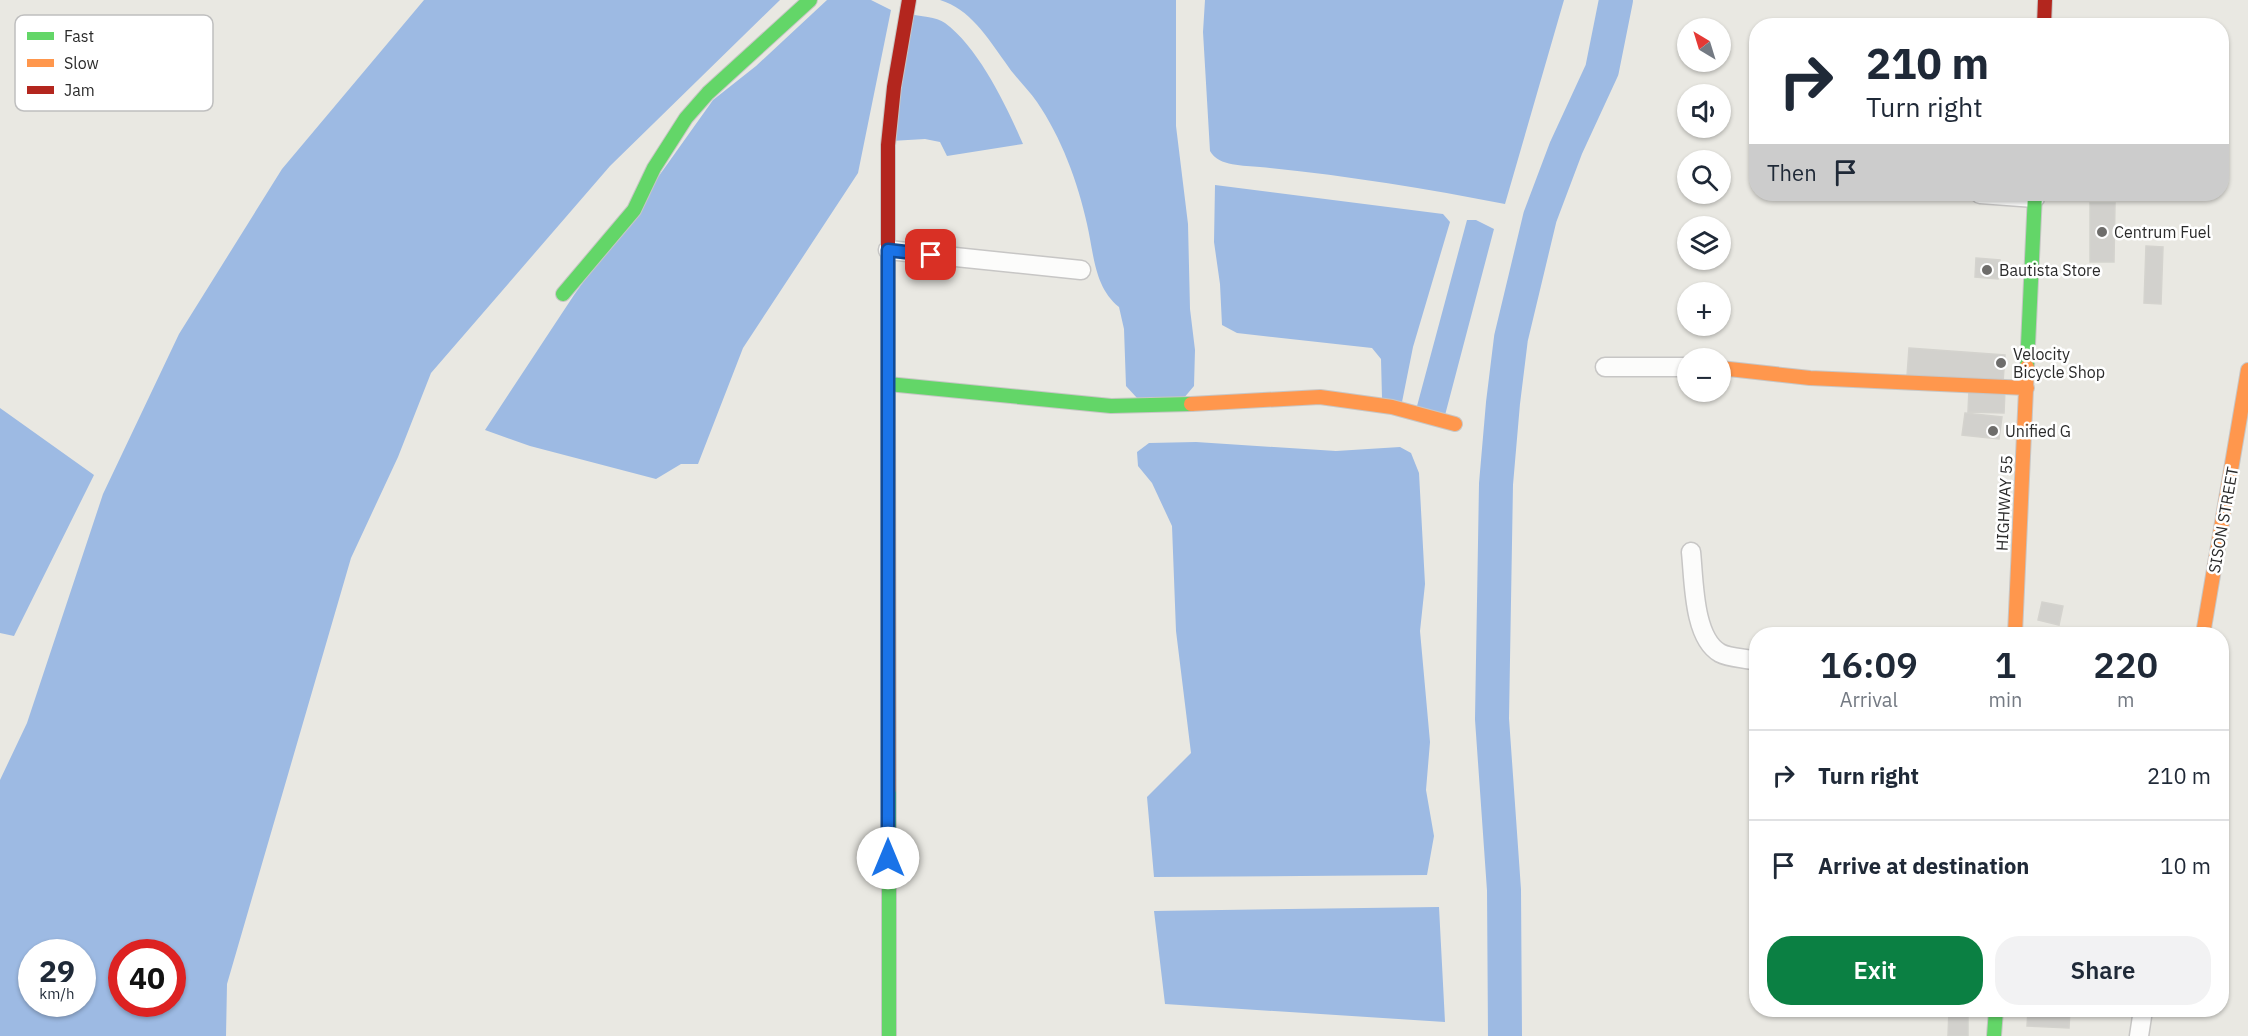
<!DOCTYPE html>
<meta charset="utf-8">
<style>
:root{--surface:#fff;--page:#f2f2f3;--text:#1f2937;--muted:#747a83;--line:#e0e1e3;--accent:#0b8043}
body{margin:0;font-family:"IBM Plex Sans",sans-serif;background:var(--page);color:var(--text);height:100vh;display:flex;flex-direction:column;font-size:22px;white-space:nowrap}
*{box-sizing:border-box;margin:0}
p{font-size:20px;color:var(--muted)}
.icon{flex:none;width:33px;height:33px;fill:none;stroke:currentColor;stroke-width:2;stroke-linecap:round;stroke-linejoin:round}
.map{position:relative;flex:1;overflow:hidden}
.sheet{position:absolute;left:1749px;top:627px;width:480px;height:390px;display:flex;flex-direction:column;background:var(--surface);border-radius:24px;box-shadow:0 2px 4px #0004}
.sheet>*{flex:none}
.guide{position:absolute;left:1749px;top:18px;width:480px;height:183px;border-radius:24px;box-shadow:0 2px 4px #0004;background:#fff;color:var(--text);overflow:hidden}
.needle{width:39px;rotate:322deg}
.tools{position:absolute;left:1677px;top:18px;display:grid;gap:12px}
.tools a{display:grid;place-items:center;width:54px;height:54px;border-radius:50%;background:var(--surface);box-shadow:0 2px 4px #0004;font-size:30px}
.speed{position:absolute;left:18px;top:939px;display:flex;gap:12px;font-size:30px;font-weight:700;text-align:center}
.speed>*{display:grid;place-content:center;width:78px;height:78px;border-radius:50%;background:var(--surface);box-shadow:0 2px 4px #0004;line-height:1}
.speed small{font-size:15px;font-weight:400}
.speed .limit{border:9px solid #d22;background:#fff;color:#111}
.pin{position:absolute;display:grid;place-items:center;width:51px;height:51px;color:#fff;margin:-26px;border-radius:12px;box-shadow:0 3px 9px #0006}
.me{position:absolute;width:66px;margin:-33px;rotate:0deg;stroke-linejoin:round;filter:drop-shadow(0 0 4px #0008)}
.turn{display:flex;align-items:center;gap:21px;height:126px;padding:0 18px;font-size:27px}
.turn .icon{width:78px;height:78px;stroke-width:2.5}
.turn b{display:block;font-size:42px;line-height:51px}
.then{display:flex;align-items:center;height:57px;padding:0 18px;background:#0003;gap:12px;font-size:22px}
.eta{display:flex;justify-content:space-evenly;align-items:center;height:102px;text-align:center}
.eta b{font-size:36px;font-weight:600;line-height:42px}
.action{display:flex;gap:12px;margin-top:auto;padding:12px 18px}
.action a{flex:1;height:69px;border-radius:24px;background:var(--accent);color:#fff;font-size:24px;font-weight:600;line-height:69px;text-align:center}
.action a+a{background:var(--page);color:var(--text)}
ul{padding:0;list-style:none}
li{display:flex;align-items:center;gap:18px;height:90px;padding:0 18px;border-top:2px solid var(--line)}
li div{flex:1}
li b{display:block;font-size:22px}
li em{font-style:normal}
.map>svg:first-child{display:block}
</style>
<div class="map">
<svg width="2248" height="1036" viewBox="0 0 2248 1036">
<rect width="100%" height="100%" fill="#e9e8e2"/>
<path fill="#9dbae3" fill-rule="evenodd" d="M 424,0 L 780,0 L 610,166 L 431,373 L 398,457 L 351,558 L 227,984 L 226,1036 L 0,1036 L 0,780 L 27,723 L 103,494 L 179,334 L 282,169 ZM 32,952 L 82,952 L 82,1004 L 32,1004 ZM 172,952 L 172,1004 L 122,1004 L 122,952 Z
M 827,0 L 871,0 L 891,10 L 858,173 L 743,348 L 698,464 L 681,464 L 656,479 L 530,446 L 485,430 L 574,295 L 713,100 L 756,66 Z
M 940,0 L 1176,0 L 1176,126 L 1188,224 L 1190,309 L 1195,350 L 1194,386 L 1183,399 L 1137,398 L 1126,386 L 1124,329 L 1119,307 C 1094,287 1094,254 1087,224 C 1078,182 1061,137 1037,102 C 1027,88 1014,76 1005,62 C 987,37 970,9 940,0 Z
M 1205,0 L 1564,0 L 1505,204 C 1424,188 1342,175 1260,167 C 1244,165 1219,167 1210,151 L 1203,32 Z
M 909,14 C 919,16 937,17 945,23 C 979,48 1007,107 1023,144 L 947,156 L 940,142 L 925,139 L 891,141 Z
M 1215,185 L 1443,214 L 1450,222 L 1413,347 L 1402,402 L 1382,398 L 1381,359 L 1372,348 L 1237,333 L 1222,325 L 1220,284 L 1214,242 Z
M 1467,220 L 1476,220 L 1494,229 L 1444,419 L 1413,421 Z
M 0,408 L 94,475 L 14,636 L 0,633 Z
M 1196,442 L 1336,451 L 1400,447 L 1411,453 L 1419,473 L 1425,584 L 1420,631 L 1430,742 L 1426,790 L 1434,836 L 1427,875 L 1154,877 L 1147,797 L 1191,753 L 1176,631 L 1172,526 L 1152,483 L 1138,466 L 1137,452 L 1149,443 Z
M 1439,907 L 1445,1022 L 1165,1004 L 1154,911 Z"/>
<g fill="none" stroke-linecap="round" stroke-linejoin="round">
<path stroke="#9dbae3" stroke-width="34" d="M 1505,1036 L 1504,890 L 1492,719 L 1496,484 L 1503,403 L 1511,338 L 1540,217 L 1566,148 L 1602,70 L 1616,0"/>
</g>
<path fill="#d2d1cd" stroke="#d4d3ce" stroke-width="1.5" d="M 1980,22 L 2013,23 L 2013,26 L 1980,26 Z
M 2090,203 L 2115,203 L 2114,262 L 2090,262 Z
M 2146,246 L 2163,247 L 2161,304 L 2144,303 Z
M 1976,258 L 2000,260 L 1998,279 L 1975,277 Z
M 1909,348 L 2005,355 L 2003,382 L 1907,376 Z
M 1969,389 L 2005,390 L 2004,413 L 1968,412 Z
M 1965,413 L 2002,417 L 1999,439 L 1962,435 Z
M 2042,602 L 2063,606 L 2059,625 L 2038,620 Z
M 1949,1010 L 1968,1010 L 1968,1036 L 1948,1036 Z
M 2028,1010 L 2070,1010 L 2069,1028 L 2027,1026 Z"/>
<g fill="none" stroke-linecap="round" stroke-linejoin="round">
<defs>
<path id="street" d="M 1980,194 L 2035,198
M 888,250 L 1081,270
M 1605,367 L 1688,367
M 1691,552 C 1694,579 1693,638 1720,653 C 1729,658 1745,658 1756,661
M 2139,1036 L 2143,1010"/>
<path id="fast" d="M 563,294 L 634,210 L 654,168 L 686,118 L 708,93 L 810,0
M 2027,367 L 2035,194
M 888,384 L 1111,406 L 1191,404
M 889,789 L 889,1036
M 1994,1036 L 1996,1010"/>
<path id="slow" d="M 1720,368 L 1810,378 L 2027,388
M 1191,404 L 1320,397 L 1392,407 L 1455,424
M 888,414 L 889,789
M 2015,634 L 2027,367
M 2203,634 L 2248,370"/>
<path id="jam" d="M 2044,26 L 2045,0
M 888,414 L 888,145 L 894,87 L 909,0"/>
</defs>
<use href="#street" stroke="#c7c6c5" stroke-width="21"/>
<use href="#fast" stroke="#c7c6c5" stroke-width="16"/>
<use href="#slow" stroke="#c7c6c5" stroke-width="16"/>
<use href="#jam" stroke="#c7c6c5" stroke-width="16"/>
<use href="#street" stroke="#fcfcfb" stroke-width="18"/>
<use href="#fast" stroke="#63d668" stroke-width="14"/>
<use href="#slow" stroke="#ff974d" stroke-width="14"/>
<use href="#jam" stroke="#b3261e" stroke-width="14"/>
</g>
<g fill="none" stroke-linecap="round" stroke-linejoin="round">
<defs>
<path id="route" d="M 888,858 L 888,250 L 931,255"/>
</defs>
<use href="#route" stroke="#114b97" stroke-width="15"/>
<use href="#route" stroke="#1a73e8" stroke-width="10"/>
</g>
<g fill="#6e6d6b" stroke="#fff" stroke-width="2">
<circle cx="2102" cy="232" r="6"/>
<circle cx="1987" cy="270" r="6"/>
<circle cx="2001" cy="363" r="6"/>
<circle cx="1993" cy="431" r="6"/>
</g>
<g text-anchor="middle" stroke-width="5" stroke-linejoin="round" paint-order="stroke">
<g font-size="16" fill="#2b2b2b" stroke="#fff" text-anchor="start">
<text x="2114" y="238">Centrum Fuel</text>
<text x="1999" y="276">Bautista Store</text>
<text x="2013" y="360">Velocity<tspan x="2013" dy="18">Bicycle Shop</tspan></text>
<text x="2005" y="437">Unified G</text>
</g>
<g font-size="16" fill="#2b2b2b" stroke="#fff">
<text transform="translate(2004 503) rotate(-87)" y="6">HIGHWAY 55</text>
<text transform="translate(2223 520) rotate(-80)" y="6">SISON STREET</text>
</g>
</g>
<rect x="15" y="15" width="198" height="96" rx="9" fill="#fff" stroke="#bfbfbf" stroke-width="1.5"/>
<rect x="27" y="32" width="27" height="8" fill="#63d668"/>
<rect x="27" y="59" width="27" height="8" fill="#ff974d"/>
<rect x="27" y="86" width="27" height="8" fill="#b3261e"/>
<g font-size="16" fill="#2b2b2b">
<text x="64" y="42">Fast</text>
<text x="64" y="69">Slow</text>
<text x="64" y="96">Jam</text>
</g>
</svg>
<div class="tools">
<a><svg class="needle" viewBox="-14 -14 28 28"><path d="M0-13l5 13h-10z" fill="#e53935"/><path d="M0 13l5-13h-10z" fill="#747a83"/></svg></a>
<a><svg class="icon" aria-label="sound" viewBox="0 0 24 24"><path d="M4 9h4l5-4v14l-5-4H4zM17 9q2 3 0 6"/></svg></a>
<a><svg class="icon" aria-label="search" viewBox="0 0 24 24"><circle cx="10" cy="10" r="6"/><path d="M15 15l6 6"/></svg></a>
<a><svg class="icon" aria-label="layers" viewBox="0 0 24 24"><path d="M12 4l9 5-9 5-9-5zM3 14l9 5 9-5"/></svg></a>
<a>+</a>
<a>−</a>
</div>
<div class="speed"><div>29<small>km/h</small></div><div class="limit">40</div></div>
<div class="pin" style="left:931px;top:255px;background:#d93025"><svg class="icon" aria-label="arrive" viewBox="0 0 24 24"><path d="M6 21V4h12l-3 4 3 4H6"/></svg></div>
<svg class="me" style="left:888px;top:858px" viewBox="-20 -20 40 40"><circle r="19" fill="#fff"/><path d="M0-13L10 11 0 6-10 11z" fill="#1a73e8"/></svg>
<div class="guide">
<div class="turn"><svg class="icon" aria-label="right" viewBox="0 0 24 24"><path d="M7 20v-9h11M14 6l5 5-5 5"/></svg><div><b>210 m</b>Turn right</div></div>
<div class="then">Then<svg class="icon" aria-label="arrive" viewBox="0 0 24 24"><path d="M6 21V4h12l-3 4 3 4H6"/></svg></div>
</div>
<section class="sheet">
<div class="eta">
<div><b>16:09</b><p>Arrival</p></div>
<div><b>1</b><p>min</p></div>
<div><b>220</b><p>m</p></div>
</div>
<ul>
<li><svg class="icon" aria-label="right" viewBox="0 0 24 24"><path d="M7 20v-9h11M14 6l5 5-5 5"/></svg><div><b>Turn right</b></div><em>210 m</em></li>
<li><svg class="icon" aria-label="arrive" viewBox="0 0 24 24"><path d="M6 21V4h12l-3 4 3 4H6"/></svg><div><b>Arrive at destination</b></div><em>10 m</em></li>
</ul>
<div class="action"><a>Exit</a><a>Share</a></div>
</section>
</div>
